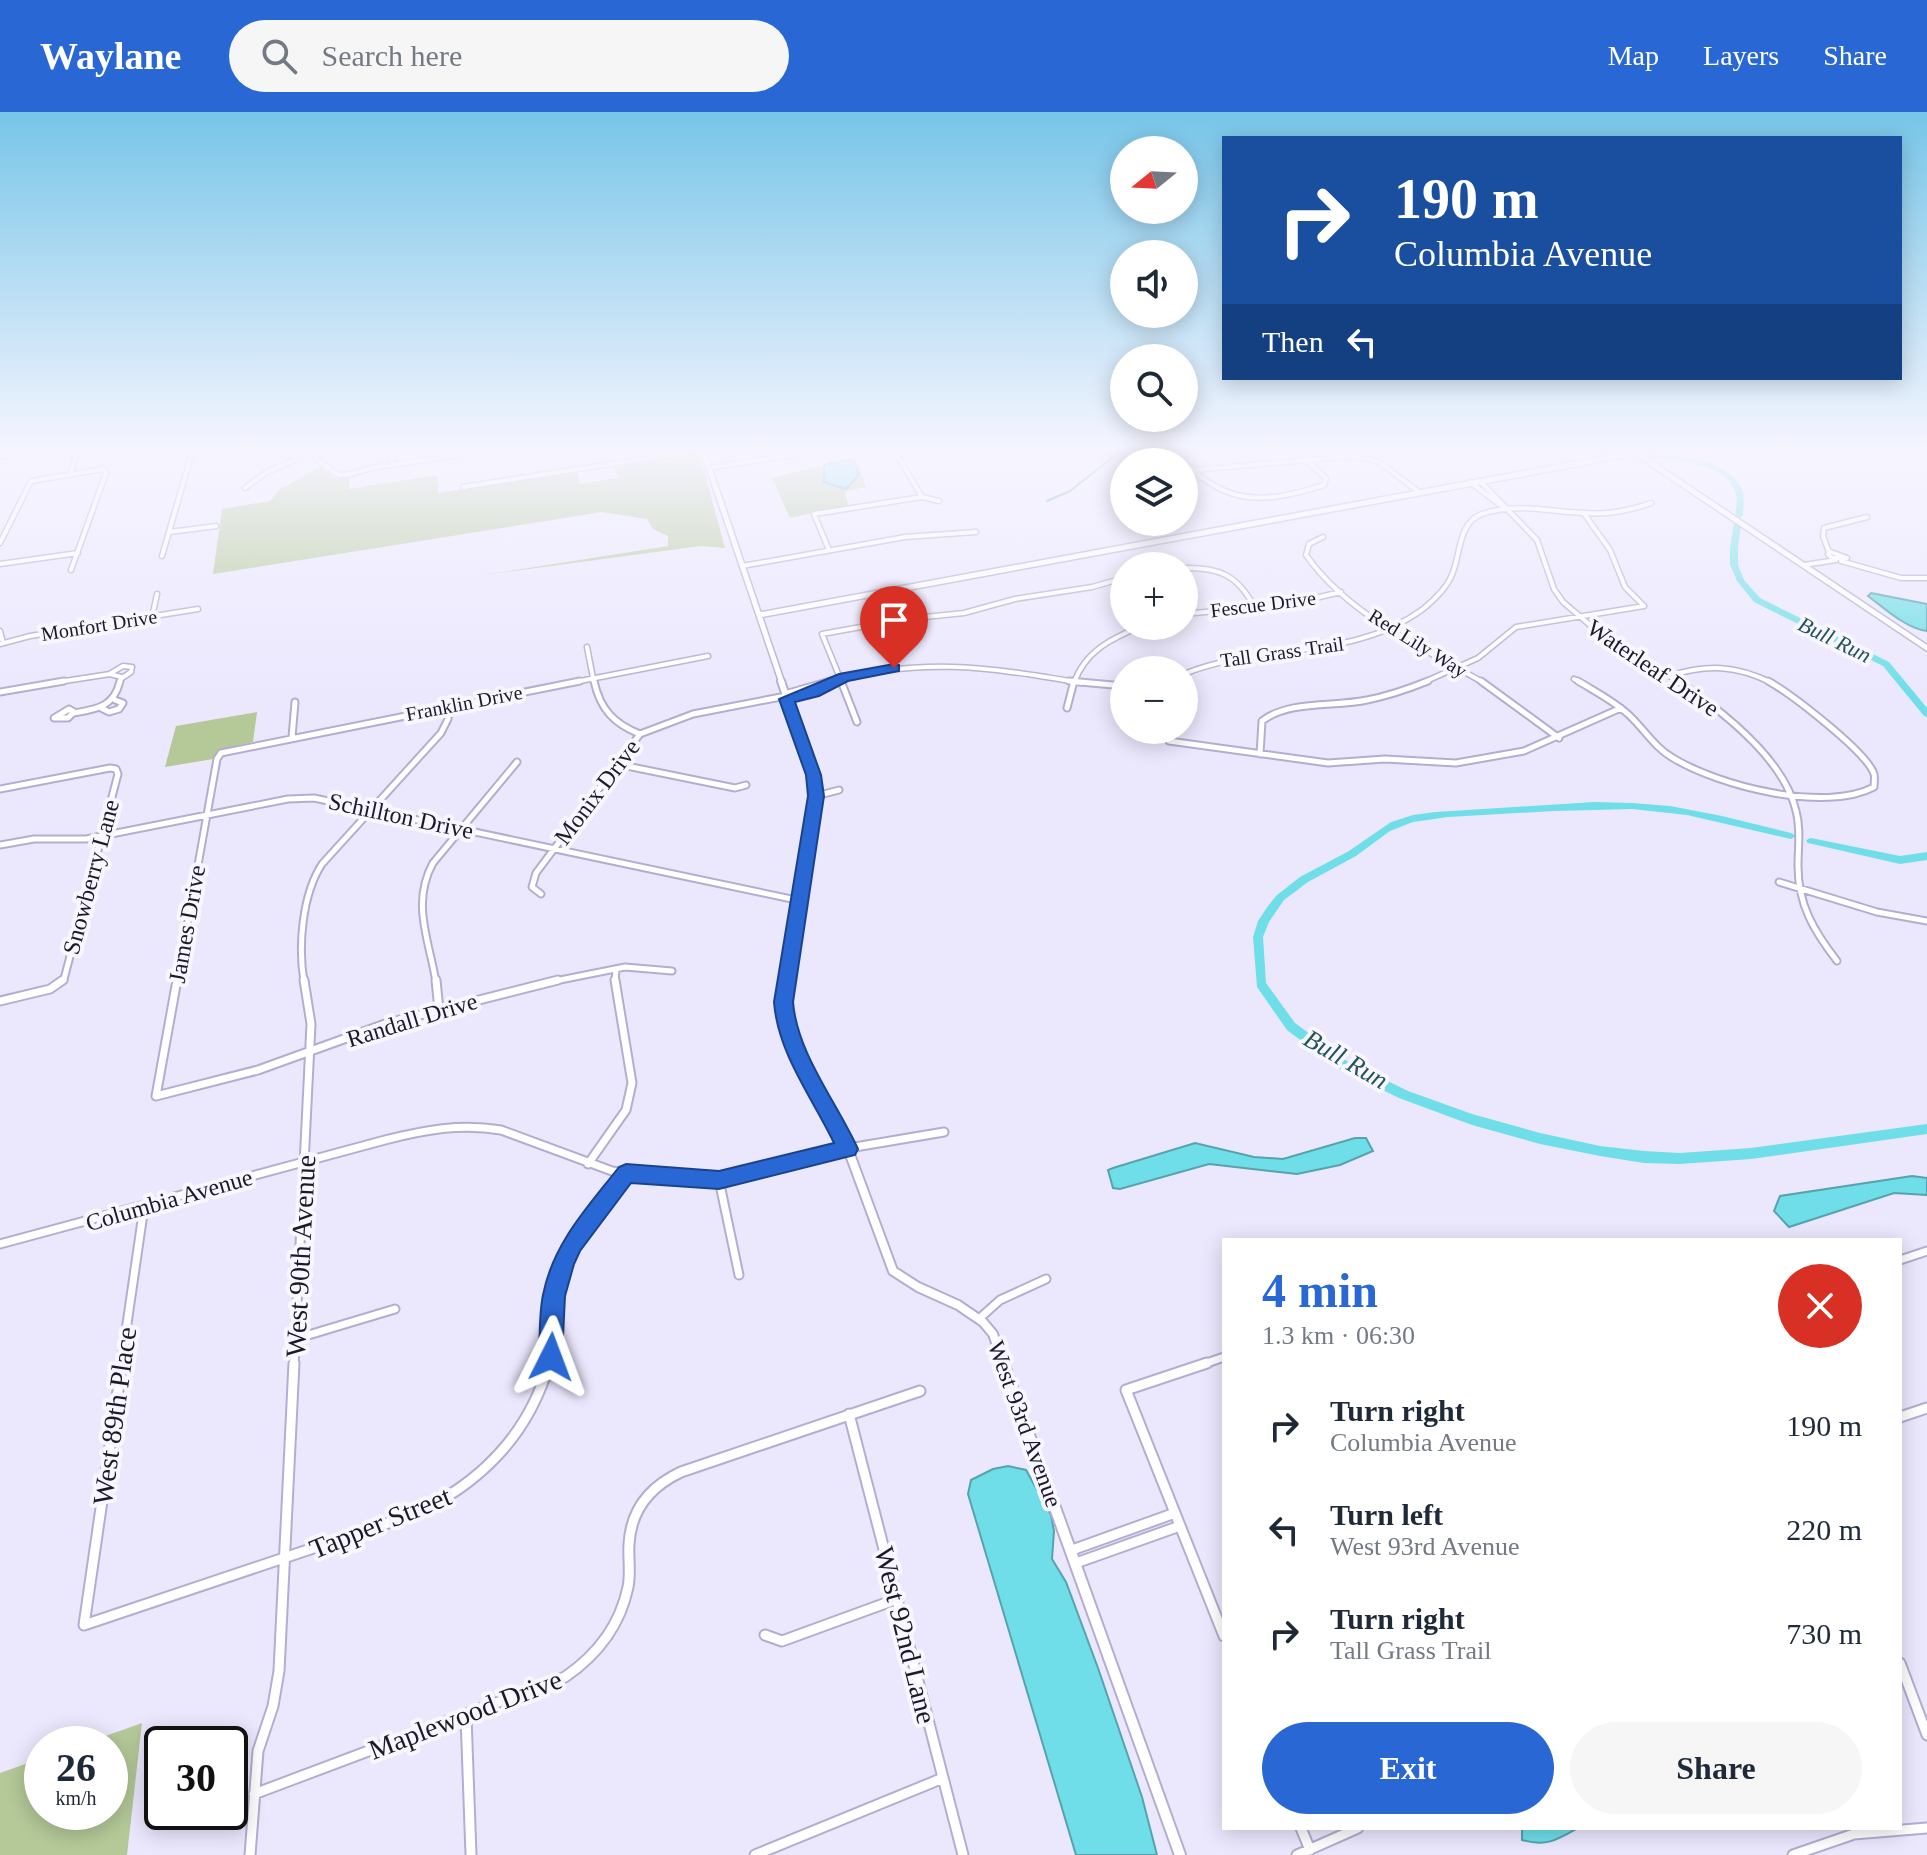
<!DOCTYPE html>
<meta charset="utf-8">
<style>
:root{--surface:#fff;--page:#f6f6f7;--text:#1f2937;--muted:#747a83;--accent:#2967d4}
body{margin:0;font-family:Georgia,serif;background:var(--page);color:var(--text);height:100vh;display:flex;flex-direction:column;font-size:30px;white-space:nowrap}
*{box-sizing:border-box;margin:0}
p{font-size:26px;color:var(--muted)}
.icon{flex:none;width:44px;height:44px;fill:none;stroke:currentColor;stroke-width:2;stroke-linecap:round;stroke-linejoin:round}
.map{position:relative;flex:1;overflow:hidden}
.side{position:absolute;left:1222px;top:1126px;width:680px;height:592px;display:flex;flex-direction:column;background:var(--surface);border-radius:0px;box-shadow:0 4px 20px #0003}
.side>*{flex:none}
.banner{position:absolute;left:1222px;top:24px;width:680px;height:244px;border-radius:0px;box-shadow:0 4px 20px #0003;background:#1a4fa0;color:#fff;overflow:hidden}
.needle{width:52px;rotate:252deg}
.tools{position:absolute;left:1110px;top:24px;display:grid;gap:16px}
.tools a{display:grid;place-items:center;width:88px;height:88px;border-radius:50%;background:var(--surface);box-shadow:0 4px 20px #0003;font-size:40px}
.speed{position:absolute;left:24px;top:1614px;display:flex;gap:16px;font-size:40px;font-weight:700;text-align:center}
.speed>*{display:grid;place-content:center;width:104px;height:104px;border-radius:50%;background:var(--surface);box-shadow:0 4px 20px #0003;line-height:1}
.speed small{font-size:20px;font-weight:400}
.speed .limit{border:4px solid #111;border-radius:12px;background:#fff;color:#111}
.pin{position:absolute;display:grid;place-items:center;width:68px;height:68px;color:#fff;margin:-82px -34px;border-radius:50% 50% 50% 0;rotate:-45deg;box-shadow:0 0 8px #0007}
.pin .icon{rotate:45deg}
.me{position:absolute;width:88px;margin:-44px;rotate:3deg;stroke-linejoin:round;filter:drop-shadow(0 0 6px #0008)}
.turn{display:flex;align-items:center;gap:28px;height:168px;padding:0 40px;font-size:36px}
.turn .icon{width:104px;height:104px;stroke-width:2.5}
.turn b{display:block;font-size:56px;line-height:68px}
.then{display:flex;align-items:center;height:76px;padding:0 40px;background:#0003;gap:16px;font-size:30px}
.round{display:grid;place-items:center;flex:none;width:84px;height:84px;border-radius:42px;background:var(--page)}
.summary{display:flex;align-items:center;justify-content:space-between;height:136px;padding:0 40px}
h1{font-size:48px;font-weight:700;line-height:60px;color:var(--accent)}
.primary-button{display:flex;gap:16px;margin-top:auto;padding:16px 40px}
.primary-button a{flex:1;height:92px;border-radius:48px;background:var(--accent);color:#fff;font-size:32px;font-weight:700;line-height:92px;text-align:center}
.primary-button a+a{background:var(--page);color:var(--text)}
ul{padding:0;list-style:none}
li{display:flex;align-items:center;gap:24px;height:104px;padding:0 40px}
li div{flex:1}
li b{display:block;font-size:30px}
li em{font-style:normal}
header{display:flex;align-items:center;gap:48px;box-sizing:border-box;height:112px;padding:0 40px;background:var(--accent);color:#fff}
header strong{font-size:38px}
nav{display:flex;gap:44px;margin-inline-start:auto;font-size:28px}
.search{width:560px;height:72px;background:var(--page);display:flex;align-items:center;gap:20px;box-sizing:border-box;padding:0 28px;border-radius:44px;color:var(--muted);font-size:30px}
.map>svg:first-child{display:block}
</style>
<header>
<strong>Waylane</strong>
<div class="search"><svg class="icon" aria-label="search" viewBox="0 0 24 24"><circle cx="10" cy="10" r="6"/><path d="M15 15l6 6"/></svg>Search here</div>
<nav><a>Map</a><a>Layers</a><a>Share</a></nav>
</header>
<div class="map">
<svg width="1927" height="1743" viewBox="0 0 1927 1743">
<rect width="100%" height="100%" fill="#ebe8fe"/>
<path fill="#b4c898" d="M 699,340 L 725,436 L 701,434 L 484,463 L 668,434 L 668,424 L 653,417 L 647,407 L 602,400 L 213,462 L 222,397 L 270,389 L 280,377 L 321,355 L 336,367 L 349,365 L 349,377 L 438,363 L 438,381 L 577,360 L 580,372 L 618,366 L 614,355 Z
M 855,345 L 866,375 L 845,379 L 848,393 L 790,406 L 772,366 Z
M 257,600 L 253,630 L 223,637 L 213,647 L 165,655 L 176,614 Z
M 142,1611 L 127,1743 L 0,1743 L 0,1661 L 42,1646 L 42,1700 L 110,1700 L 110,1632 L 83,1632 Z"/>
<path fill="#6fdee8" stroke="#56a3ae" stroke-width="2" d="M 849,348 L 854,349 L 859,363 L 846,377 L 824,370 L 824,353 Z
M 1871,481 L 1927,492 L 1927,519 C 1907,517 1884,496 1868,484 Z
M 1355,1026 L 1366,1026 L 1373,1039 L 1340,1053 L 1297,1062 L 1209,1052 L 1120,1077 L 1113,1076 L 1108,1058 L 1113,1056 L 1195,1031 L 1254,1045 L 1283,1047 Z
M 1912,1064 L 1927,1066 L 1927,1083 L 1894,1081 L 1789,1115 L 1774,1099 L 1780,1084 Z
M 1008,1354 L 1026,1358 L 1051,1403 L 1054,1419 L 1052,1447 L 1066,1470 L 1098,1556 L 1142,1685 L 1157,1743 L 1076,1743 L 968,1382 L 971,1368 L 993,1357 Z
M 1522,1716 L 1578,1716 C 1557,1728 1546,1735 1522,1728 Z"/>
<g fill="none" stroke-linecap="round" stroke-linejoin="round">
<path stroke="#56a3ae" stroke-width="2" d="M 1047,389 L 1070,379 L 1122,338"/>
<path fill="#6fdee8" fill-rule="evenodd" d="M 1564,338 C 1581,338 1600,336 1615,341 L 1612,343 L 1567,340 Z
M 1645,341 C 1675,343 1729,346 1743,379 C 1745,385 1743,397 1743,404 L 1739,406 L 1735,404 C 1736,397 1738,385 1735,379 C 1723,348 1670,348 1643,344 L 1642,343 Z
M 1734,411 L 1741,413 L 1738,436 L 1738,453 L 1744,468 L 1760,486 L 1889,550 L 1927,596 L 1927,605 L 1924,604 L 1883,554 L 1754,490 L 1737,469 L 1730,453 L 1730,436 Z
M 1594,690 L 1632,691 L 1670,694 L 1722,704 L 1791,721 L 1796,724 L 1791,727 L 1687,703 L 1632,697 L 1554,699 L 1448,705 L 1413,710 L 1390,719 L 1356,744 L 1308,770 L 1284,788 L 1269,810 L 1263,825 L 1266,871 L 1295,911 L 1345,948 L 1408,979 L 1472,1002 L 1540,1021 L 1600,1034 L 1644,1039 L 1680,1041 L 1751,1036 L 1927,1012 L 1927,1022 L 1751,1047 L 1680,1052 L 1644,1051 L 1600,1044 L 1540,1032 L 1472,1013 L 1399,986 L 1336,955 L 1287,918 L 1257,875 L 1253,825 L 1258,809 L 1268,794 L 1277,783 L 1300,765 L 1349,739 L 1391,710 L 1413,703 L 1436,700 Z
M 1811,726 L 1900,744 L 1927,740 L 1927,748 L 1900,752 L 1808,731 L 1806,729 L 1808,727 Z"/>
<defs>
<path id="minor-far3" d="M 392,338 L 392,353
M 894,338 L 922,385
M 1174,338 C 1219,393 1259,394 1324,373 L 1326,366 L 1303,346
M 313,340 L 320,350 L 339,363 L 346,363 L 372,356 L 491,338
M 709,356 L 823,338
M 1192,358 L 1356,344 L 1379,350 L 1419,380
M 71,360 L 77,338
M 1480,369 L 1537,428 L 1554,477 L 1563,490 L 1603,524 L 1681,571
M 1470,370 L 1504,396
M 463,375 L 700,338
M 245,376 L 267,360 L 313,340
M 1585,403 L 1610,438 L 1625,475 L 1644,494
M 170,420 L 216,414
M 1323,425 L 1309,432 L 1306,443 C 1349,504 1422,535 1484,571
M 0,431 L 31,369 L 104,357 L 106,361 L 71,458
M 829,438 L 814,402 L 922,385 L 939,389
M 1829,440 L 1823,424 L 1824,416 L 1867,405
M 1831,440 L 1847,446 L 1832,446 L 1828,442 Z
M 162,444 L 191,344 L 187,338
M 1841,449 L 1901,466 L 1927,466
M 0,452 L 78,441
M 1804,453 L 1836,448
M 742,454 L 905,425 L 976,420
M 1184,456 C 1219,455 1237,463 1254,494
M 1184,502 L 1289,492 L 1341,480
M 152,505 L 157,482
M 0,519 L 3,531
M 0,532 L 30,524 L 198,497
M 587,535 L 594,571
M 111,561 L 123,554 L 132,555 L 131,560 L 122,566
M 1184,562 C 1262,530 1351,550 1423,497 C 1434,488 1445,478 1451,465 C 1461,445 1457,411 1482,402 C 1515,390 1552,400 1585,401 C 1609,403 1629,399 1651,391
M 1669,564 C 1707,552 1736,553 1772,571
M 1574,567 L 1582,571
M 52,571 L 110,562 L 121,565 L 120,571
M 570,571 L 708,544
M 823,571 C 921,545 983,554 1081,571
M 830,571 L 840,566
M 842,571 L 822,522 L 905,507 L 964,501 L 1015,487 L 1092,475 L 1124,466
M 1074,571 C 1085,539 1112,526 1142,514
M 1422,571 L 1478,546 L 1516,515 L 1644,494"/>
<path id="minor-far2" d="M 594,569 C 600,597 614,612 640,622
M 841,569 L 857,610
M 1069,569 L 1124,574
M 1481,569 L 1559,626
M 1578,569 C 1596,580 1614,589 1629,603 C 1644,617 1655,636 1673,646 C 1719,674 1825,701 1874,675 C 1874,673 1875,664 1874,662 C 1867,640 1790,581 1768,569
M 1678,569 C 1721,598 1784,646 1796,699 C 1801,717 1798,736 1798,754 C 1798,793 1814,819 1837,849
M 0,580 L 64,569
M 785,582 L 830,569
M 787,587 L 819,578 L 834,569
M 101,596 L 109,600 L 119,597 L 123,591 L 115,588
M 1067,596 L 1074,569
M 69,597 L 74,600 L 68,606 L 54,606 Z
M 74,601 C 97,597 114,595 120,569
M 292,625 L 295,590
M 1169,629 L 1328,651 L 1385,647 L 1456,651 L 1524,639 L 1621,596
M 1260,642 L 1262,609 C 1289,588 1335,595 1367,588 C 1388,584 1408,577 1428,569
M 617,652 L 735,676 L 746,673
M 0,677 L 110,656 L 116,657 L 118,662 L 64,867 L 60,870
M 816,684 L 839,678
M 0,733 L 34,727 L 86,727 L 288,687 L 314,686 L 801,789
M 1779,770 L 1877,800 L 1927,809
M 541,782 L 532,775 L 536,761 L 640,622 L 693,602 L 786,584
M 177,870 L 217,647 L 221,641 L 580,569
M 304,870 C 298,834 302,783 322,752 L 441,621 L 448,607 L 449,595
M 436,870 C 429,828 411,791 433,751 L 517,650
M 550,870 L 625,855 L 672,859
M 615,870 L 616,857"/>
<path id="minor-far1" d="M 177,868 L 156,984 L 258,958 L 388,911 L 558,868
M 436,868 L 439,898
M 0,889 L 50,877 L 63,868
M 588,1052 L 626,998 L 632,971 L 615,868
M 719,1068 L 739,1163
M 0,1132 L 385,1028 C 424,1018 461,1011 501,1018 L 612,1059 L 693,1069 L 753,1063 L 849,1036 L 944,1020
M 1900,1148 L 1927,1139
M 981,1205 L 1000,1188 L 1046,1167
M 295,1227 L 395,1197
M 121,1253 L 144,1095
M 294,1253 L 311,912 L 304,868
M 549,1253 C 555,1228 550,1202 554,1178 C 562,1133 599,1095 626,1061
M 1201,1253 L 1224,1245"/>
<path id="minor" d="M 122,1251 L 84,1513 L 412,1403 C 479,1373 529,1323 549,1251
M 1207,1251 L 1126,1278 L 1224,1524
M 849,1302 L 963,1743
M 1900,1305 L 1927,1296
M 1072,1438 L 1175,1401
M 1076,1451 L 1180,1414
M 765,1523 L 782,1529 L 897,1487
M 1900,1551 L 1927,1623
M 466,1604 L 471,1743
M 254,1682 L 565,1565 C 597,1543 620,1514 628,1475 C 631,1461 628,1446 629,1432 C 631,1397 651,1374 681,1360 L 920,1279
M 1301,1716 L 1310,1738
M 250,1743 L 258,1639 L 273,1594 L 279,1559 L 294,1251
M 755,1743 L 943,1666
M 1297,1743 L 1358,1716
M 1793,1743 L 1854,1722 L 1927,1716"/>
<path id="tertiary-far3" d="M 703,338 L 782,571
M 1636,341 L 1927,536
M 0,344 L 37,338
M 759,503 L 1651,338"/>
<path id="tertiary-far2" d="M 781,569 L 813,663 L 816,684 L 787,870"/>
<path id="tertiary-far1" d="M 788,868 L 785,913 L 794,939 L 823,986 L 848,1037 L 893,1159 L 918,1175 L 958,1193 L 983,1210 L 993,1222 L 1004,1253"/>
<path id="tertiary" d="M 1003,1251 L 1180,1743"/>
</defs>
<use href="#minor-far3" stroke="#b3aed1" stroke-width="7"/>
<use href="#minor-far2" stroke="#b3aed1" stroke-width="9"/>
<use href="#minor-far1" stroke="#b3aed1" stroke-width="11"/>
<use href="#minor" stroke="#b3aed1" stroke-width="13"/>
<use href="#tertiary-far3" stroke="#b3aed1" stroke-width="8"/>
<use href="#tertiary-far2" stroke="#b3aed1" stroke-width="10"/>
<use href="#tertiary-far1" stroke="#b3aed1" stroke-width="12"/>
<use href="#tertiary" stroke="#b3aed1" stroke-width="14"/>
<use href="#minor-far3" stroke="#fff" stroke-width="4"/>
<use href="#minor-far2" stroke="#fff" stroke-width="5"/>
<use href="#minor-far1" stroke="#fff" stroke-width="7"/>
<use href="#minor" stroke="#fff" stroke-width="9"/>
<use href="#tertiary-far3" stroke="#fff" stroke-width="5"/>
<use href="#tertiary-far2" stroke="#fff" stroke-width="6"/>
<use href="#tertiary-far1" stroke="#fff" stroke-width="8"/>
<use href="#tertiary" stroke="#fff" stroke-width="10"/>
</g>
<linearGradient id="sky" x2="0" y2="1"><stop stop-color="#77c5e8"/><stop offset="0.58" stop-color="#f6f5ff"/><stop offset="1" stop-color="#f6f5ff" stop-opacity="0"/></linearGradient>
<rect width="1927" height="582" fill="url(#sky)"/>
<path fill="#2967d4" stroke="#1b438a" stroke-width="2" d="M 894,552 L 899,553 L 899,559 L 848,569 L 819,584 L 795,590 L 821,663 L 824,684 L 793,890 C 797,941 836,989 858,1037 L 855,1043 L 719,1077 L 631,1071 L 580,1139 L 574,1152 L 565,1184 L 562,1245 L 559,1253 L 551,1257 L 543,1253 L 539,1245 C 540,1225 539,1202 543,1183 C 553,1131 588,1095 619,1055 L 626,1052 L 719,1059 L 834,1031 C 812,985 778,942 774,890 L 808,684 L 806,663 L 779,587 L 839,562 Z"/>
<g text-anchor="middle" stroke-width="8" stroke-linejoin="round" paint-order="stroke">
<g font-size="20" fill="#1c1a27" stroke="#f8f7ff">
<text transform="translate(1263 492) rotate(-7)" y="7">Fescue Drive</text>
<text transform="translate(99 513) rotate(-9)" y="7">Monfort Drive</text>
<text transform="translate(1418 531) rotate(32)" y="7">Red Lily Way</text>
<text transform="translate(1282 540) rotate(-8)" y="7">Tall Grass Trail</text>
<text transform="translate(464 591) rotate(-11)" y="7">Franklin Drive</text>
</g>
<g font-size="22" font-style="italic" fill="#235458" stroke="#f8f7ff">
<text transform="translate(1835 527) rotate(26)" y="8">Bull Run</text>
</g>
<g font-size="24" fill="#1c1a27" stroke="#f8f7ff">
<text transform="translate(1653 556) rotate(34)" y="8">Waterleaf Drive</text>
<text transform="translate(597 680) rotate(-53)" y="8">Monix Drive</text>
<text transform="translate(401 704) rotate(12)" y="8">Schillton Drive</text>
<text transform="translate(91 765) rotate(-75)" y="8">Snowberry Lane</text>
<text transform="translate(187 812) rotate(-80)" y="8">James Drive</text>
<text transform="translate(412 908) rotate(-17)" y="8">Randall Drive</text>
<text transform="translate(169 1088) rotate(-16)" y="8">Columbia Avenue</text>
<text transform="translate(1025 1312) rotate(70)" y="8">West 93rd Avenue</text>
</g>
<g font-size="26" font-style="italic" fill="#235458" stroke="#f8f7ff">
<text transform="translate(1346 947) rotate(30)" y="9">Bull Run</text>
</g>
<g font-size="28" fill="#1c1a27" stroke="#f8f7ff">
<text transform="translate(300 1144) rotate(-87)" y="10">West 90th Avenue</text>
<text transform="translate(114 1304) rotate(-82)" y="10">West 89th Place</text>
<text transform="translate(380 1410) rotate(-22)" y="10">Tapper Street</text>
<text transform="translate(906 1523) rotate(76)" y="10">West 92nd Lane</text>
<text transform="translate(465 1602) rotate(-21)" y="10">Maplewood Drive</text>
</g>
</g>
</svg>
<div class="tools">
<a><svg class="needle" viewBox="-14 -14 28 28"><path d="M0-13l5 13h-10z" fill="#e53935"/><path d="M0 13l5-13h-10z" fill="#747a83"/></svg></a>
<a><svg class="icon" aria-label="sound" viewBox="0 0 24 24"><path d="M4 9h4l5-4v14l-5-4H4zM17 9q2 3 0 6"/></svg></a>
<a><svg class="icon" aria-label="search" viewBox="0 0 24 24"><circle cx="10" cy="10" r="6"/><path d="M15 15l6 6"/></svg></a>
<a><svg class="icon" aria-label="layers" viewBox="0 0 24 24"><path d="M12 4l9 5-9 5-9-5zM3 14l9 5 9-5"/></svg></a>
<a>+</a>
<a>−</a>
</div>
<div class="speed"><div>26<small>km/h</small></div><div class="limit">30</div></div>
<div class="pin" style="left:894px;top:556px;background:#d93025"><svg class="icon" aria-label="arrive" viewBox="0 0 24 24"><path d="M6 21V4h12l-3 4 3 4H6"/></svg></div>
<svg class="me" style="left:551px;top:1245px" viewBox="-20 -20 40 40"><path d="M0-17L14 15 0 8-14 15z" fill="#2967d4" stroke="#fff" stroke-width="4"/></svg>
<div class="banner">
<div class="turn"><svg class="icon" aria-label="right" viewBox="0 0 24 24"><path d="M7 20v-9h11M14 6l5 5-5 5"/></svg><div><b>190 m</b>Columbia Avenue</div></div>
<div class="then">Then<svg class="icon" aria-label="left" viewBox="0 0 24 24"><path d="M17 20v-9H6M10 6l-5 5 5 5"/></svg></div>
</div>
<section class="side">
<div class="summary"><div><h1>4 min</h1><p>1.3 km · 06:30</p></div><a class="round" style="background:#d93025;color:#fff"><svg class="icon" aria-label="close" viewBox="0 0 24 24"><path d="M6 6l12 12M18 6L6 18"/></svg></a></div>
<ul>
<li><svg class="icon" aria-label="right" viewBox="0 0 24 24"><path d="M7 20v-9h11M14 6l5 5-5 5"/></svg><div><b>Turn right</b><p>Columbia Avenue</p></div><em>190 m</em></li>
<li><svg class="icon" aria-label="left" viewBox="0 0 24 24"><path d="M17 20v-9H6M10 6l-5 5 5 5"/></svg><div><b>Turn left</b><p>West 93rd Avenue</p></div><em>220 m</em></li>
<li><svg class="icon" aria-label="right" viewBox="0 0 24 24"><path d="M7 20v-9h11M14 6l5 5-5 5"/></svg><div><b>Turn right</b><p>Tall Grass Trail</p></div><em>730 m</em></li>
</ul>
<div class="primary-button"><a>Exit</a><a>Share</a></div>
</section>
</div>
